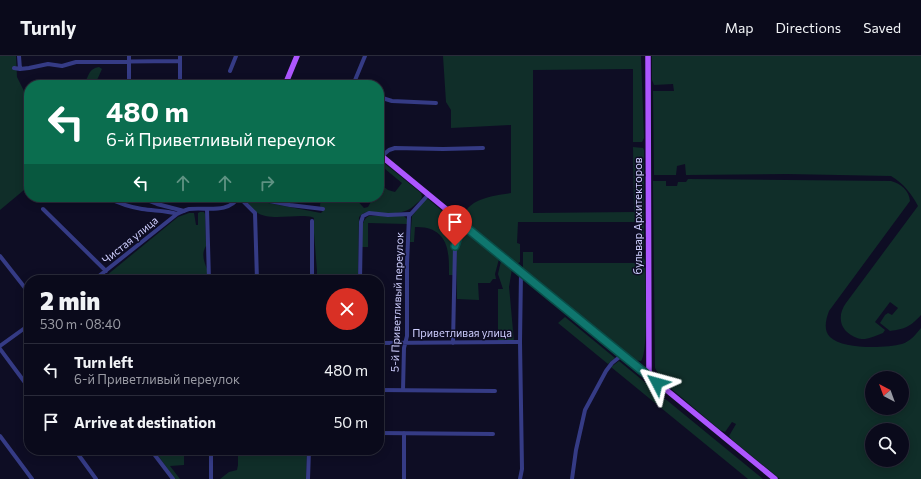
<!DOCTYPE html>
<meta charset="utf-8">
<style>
:root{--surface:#0a0a1b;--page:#131324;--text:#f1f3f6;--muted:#999aa3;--line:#2a2b3a}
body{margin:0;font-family:Commissioner,sans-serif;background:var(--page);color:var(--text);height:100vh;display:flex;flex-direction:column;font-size:15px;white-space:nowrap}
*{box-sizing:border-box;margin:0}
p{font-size:13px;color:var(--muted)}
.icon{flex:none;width:22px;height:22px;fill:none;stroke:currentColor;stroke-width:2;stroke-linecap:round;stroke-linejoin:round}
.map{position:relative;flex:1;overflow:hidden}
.panel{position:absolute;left:24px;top:219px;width:360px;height:180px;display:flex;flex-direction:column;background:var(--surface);border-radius:16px;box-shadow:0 2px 10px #0003,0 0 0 1px var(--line)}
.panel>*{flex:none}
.guide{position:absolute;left:24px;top:24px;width:360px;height:122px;border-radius:16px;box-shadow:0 2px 10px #0003,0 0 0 1px var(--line);background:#0b6e4f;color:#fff;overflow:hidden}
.needle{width:26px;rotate:319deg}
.buttons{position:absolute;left:865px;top:315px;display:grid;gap:8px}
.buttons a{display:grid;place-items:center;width:44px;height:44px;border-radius:50%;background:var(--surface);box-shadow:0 2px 10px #0003,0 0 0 1px var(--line);font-size:20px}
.pin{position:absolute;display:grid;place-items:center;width:34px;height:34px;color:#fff;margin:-41px -17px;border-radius:50% 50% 50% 0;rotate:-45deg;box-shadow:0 0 4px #0007}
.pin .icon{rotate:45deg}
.me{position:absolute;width:44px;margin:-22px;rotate:309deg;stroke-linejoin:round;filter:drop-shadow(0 0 3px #0008)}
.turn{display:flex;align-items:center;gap:14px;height:84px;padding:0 16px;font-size:18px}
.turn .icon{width:52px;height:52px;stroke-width:2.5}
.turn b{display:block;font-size:28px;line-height:34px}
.lanes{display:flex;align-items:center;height:38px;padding:0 16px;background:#0003;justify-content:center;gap:20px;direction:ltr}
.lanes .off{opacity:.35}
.round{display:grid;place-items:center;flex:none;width:42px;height:42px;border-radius:21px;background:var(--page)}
.summary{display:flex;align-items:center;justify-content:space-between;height:68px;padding:0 16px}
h1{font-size:24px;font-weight:800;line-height:30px}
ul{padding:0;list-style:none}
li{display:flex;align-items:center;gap:12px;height:52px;padding:0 16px;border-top:1px solid var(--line)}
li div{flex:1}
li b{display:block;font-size:15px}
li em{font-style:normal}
header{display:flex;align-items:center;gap:24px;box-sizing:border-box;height:56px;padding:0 20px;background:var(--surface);border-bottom:1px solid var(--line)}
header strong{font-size:19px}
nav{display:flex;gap:22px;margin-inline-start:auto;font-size:14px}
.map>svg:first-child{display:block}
</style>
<header>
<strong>Turnly</strong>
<nav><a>Map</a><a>Directions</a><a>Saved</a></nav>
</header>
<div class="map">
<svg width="921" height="423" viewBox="0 0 921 423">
<rect width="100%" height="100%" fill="#0e0d24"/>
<path fill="#102e29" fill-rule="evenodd" d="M 0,0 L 16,0 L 17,21 L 25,37 L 28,67 L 29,68 L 29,124 L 24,134 L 0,154 Z
M 443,0 L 641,0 L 644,82 L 642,86 L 633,86 L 633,13 L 533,14 L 533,157 L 634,156 L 633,91 L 643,92 L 644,94 L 644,193 L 641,194 L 640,166 L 518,166 L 517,187 L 520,188 L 520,206 L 517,208 L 463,164 C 464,143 495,139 511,137 L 511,69 L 451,72 L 451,54 L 446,46 Z
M 652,0 L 921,0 L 921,259 C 910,271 905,273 890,275 L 880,267 L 885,259 L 888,257 L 892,259 L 898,252 L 890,246 L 875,266 L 885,274 L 883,277 C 877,279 871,282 865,283 C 855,284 842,275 841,265 C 840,258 842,253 846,247 L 918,150 C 911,137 904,128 891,120 L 787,118 L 686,119 L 685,108 L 677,110 L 676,119 L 654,119 L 653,35 L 674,35 L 673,28 L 654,29 L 652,24 Z
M 99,11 L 102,13 L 97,24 L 91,29 L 81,29 C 83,27 85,26 86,24 C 90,17 89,13 99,11 Z
M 379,103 L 421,137 L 422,140 C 422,143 420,145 417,147 C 404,161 387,157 369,156 L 364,157 L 359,161 L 358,224 L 315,224 L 317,220 L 317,215 L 314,177 L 314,162 L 312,161 C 297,157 270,166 256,156 C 252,153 249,148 246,145 L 248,143 L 321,157 L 323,155 L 320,150 L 321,141 L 354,141 L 364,152 L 368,151 L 373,142 L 379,141 L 380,128 L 388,134 L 395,136 L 402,127 L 379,108 Z
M 688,123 L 891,125 C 901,128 909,134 910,145 L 829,255 C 826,263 823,274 830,281 C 843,294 886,292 902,288 C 911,285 916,278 921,272 L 921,423 L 780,423 L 731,383 L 729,380 L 736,368 L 732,366 L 725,376 L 720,374 L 662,325 L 655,312 L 653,125 L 666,125 L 666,130 L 677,130 L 678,126 L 686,126 ZM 872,322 L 902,322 L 902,352 L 872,352 ZM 872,374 L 902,374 L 902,404 L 872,404 Z
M 428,143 L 460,170 L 454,182 L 453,219 L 449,219 C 449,200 450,178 427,172 C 424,171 418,171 415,171 L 414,186 L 410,186 L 412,160 L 425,144 Z
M 200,156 L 204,156 L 205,158 L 206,190 C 201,198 204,205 207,213 C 207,216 207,221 206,224 L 101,224 L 178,161 L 189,157 L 194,157 L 196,169 L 198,169 L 198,157 Z
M 369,160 L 404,160 L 407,163 L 407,168 L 368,167 L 368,191 L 362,191 C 362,181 359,165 369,160 Z
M 462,173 L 464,173 L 494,197 L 499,203 L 495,218 L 496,223 L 493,223 L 490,227 L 478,227 L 479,244 L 457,243 L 456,189 Z
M 523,196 L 533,196 L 533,207 L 640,207 L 641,199 L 643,200 L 645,205 C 645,222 649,295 641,305 L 634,304 L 630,300 L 526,215 L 523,212 Z
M 501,205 L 503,205 L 512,213 L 509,231 L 510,241 L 514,286 L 498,285 L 498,233 L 503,233 L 498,218 Z
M 565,261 L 615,302 L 608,308 L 558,267 Z
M 619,305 L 763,423 L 748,423 L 611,311 Z
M 154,394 L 184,394 L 184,409 L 170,410 L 180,423 L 175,423 Z
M 238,394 L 307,394 L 306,423 L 220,423 L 229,416 L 237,414 L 238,409 Z"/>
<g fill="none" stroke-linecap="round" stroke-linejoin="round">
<path stroke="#353b85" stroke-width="4" d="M 19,0 L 20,13
M 129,0 L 129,29
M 180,0 L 180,29
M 14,12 L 20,13 L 29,12 L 48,8 L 62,10 L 76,6 L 180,5
M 230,15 L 236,0
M 353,29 L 365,0
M 379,41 L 392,45 L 436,47
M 382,100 L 389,94 L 395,92 L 443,93 L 483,92
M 106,141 C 118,147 129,151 142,153 C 154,155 166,154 177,158
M 139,141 L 157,148 L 184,155
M 239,141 L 255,157 L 257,224
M 249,141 L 290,149 L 323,153
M 43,153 L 106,215
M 207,153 L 209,224
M 312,165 L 312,224
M 0,200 L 29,237
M 94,224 L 177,158 C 181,156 185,154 189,153 C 207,151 228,158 239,141
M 360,224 L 361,166 L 363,160 L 369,157 L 388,159 L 410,158
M 379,287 L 520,286
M 453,287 L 455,190 L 462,168
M 0,290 L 29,269
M 0,293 L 29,332
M 379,334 L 495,335
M 403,334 L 404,292 L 407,280 L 407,208 L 409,160 L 428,139
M 379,377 L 493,378
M 404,377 L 404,423
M 0,380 L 32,423
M 75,394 L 96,423
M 151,394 L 173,423
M 211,423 L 211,394
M 308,423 L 309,394
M 520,423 L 522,413 L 520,286 L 521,216
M 572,423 L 576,394 L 585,354 L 606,315 L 612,307 L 622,299"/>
<path stroke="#ad56ff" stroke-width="5.5" d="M 648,0 L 649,320
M 285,29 L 297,0
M 379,98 L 775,423"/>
</g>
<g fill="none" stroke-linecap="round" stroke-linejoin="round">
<defs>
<path id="route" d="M 455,190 L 462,168 L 657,327"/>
</defs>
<use href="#route" stroke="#0a4d48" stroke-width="10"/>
<use href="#route" stroke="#0f766e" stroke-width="7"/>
</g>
<g text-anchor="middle" stroke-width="3" stroke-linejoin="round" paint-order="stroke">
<g font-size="11" fill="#cfcfff" stroke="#0e0d24">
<text transform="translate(638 160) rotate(-90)" y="4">бульвар Архитекторов</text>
<text transform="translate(130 184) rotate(-39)" y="4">Чистая улица</text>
<text transform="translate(397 246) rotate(-88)" y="4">5-й Приветливый переулок</text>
<text x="462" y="281">Приветливая улица</text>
</g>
</g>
</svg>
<div class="buttons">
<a><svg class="needle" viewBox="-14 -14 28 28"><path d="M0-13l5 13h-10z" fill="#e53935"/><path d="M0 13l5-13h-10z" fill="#999aa3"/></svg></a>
<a><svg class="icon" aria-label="search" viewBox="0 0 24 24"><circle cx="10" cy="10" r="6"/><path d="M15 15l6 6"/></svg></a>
</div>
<div class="pin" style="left:455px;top:190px;background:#d93025"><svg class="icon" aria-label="arrive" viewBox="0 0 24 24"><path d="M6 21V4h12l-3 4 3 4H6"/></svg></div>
<svg class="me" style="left:657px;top:327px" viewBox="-20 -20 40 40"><path d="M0-17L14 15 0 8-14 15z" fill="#0f766e" stroke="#fff" stroke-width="4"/></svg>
<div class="guide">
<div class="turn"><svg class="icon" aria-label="left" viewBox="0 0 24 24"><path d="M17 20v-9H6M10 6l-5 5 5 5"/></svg><div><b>480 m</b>6-й Приветливый переулок</div></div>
<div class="lanes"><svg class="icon" aria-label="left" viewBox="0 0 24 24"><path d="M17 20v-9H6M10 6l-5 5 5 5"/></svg><svg class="icon off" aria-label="ahead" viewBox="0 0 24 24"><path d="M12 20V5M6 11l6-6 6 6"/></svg><svg class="icon off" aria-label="ahead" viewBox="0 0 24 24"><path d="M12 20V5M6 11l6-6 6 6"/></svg><svg class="icon off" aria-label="right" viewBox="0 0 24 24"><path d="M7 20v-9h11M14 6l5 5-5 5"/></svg></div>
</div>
<section class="panel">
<div class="summary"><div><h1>2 min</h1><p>530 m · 08:40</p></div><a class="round" style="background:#d93025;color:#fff"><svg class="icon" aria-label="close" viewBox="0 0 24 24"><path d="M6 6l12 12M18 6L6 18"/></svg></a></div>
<ul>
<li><svg class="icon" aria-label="left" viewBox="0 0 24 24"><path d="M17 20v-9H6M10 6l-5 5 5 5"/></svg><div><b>Turn left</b><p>6-й Приветливый переулок</p></div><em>480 m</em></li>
<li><svg class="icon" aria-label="arrive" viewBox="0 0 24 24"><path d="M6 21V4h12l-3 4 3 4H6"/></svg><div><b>Arrive at destination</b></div><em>50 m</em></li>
</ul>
</section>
</div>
